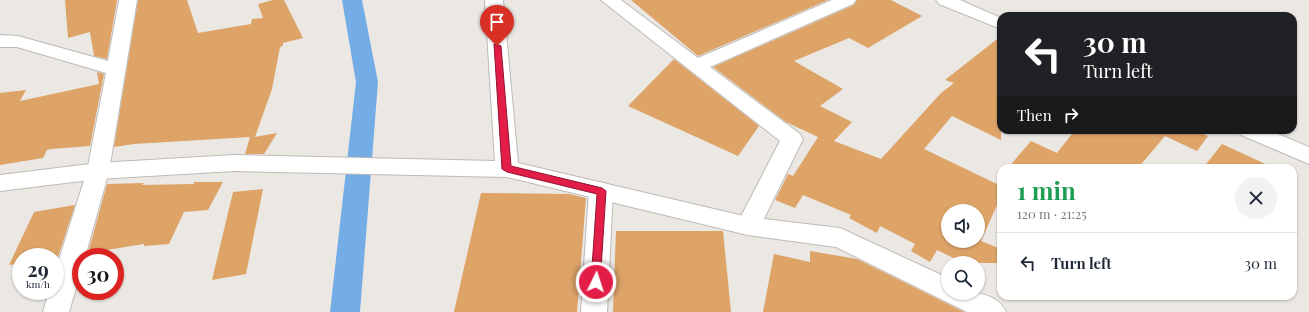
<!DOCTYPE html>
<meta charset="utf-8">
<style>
:root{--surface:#fff;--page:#f2f2f3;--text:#1f2937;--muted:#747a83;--line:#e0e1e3}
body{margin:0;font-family:"Playfair Display",serif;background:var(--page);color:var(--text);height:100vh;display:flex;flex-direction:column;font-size:15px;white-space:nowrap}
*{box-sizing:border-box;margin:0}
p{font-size:13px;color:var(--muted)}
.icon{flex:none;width:22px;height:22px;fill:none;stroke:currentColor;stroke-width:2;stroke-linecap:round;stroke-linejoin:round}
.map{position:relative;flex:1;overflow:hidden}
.panel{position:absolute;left:997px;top:164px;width:300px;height:136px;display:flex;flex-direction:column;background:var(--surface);border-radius:12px;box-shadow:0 1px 3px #0004}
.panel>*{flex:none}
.banner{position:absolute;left:997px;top:12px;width:300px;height:122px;border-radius:12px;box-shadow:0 1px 3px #0004;background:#202124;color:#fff;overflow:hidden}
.controls{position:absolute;left:941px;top:204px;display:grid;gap:8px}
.controls a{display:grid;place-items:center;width:44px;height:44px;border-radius:50%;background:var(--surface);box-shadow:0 1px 3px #0004;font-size:20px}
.speed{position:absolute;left:12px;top:248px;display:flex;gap:8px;font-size:20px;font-weight:700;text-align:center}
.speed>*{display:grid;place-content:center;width:52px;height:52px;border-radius:50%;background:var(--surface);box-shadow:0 1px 3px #0004;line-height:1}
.speed small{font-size:10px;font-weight:400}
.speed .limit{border:6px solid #d22;background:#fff;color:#111}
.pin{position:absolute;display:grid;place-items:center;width:34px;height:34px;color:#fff;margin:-41px -17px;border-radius:50% 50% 50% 0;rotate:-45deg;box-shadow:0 0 4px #0007}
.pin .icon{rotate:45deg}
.me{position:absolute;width:44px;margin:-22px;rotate:4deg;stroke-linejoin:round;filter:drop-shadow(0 0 3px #0008)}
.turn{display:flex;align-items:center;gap:14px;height:84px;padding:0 20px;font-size:18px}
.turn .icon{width:52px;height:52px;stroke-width:2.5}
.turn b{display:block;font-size:28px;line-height:34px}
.then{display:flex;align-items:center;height:38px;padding:0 20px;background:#0003;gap:8px;font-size:15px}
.round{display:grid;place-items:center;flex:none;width:42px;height:42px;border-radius:21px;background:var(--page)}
.head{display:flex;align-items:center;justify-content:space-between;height:68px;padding:0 20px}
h1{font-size:24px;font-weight:700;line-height:30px;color:#1e9e55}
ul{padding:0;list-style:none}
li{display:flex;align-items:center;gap:12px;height:60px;padding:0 20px;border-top:1px solid var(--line)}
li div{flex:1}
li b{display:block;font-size:15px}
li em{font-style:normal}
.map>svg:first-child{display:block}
</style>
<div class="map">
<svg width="1309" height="312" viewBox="0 0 1309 312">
<rect width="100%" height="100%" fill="#ebe7e3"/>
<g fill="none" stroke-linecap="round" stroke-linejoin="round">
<path fill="#74ace5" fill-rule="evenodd" d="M 342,0 L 362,0 L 378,82 L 360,312 L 330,312 L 356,82 Z"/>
</g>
<path fill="#dda367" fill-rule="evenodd" d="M 65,0 L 117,0 L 107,59 L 94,56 L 90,32 L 68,38 Z
M 138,0 L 187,0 L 198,33 L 251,24 L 252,19 L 263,18 L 258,4 L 273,0 L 284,0 L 303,38 L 283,43 L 283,46 L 280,47 L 272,89 L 255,137 L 277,133 L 264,154 L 245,154 L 250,137 L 134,144 L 114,147 Z
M 631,0 L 828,0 L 698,56 Z
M 857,0 L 891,0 L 922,16 L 868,48 L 849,38 L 794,61 L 843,89 L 820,106 L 852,122 L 834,141 L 881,159 L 941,93 L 954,83 L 945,80 L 1001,36 L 1001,140 L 952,116 L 924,149 L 1001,186 L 1001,196 L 981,241 L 1001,249 L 1001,263 L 964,263 L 937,250 L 930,262 L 911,251 L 915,244 L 880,226 L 877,233 L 849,218 L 851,215 L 803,195 L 795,208 L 775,200 L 788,174 L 793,176 L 818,137 L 786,122 L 713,67 L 854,5 ZM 948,211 L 978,211 L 978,241 L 948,241 Z
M 674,59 L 759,126 L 738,156 L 628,106 Z
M 97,72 L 104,74 L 90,146 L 51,149 L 47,150 L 43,158 L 0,165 L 0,93 L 26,90 L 20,101 L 99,84 Z
M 1075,130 L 1195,130 L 1208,136 L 1197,151 L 1165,136 L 1138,168 L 1008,168 L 1031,141 L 1057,153 Z
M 1222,144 L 1274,168 L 1203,168 Z
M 194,182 L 223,182 L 208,210 L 184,212 L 169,244 L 144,246 L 144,244 L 88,253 L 107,184 L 144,183 L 142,185 L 194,184 Z
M 263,189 L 246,274 L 212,280 L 233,192 Z
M 481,193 L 569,194 L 586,198 L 577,312 L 454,312 Z
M 75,205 L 58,257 L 21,257 L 21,263 L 9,265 L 34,212 Z
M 616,231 L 723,231 L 731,312 L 613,312 Z
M 810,251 L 857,259 L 964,312 L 763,312 L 774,254 L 810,262 Z"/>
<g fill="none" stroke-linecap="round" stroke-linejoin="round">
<defs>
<path id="street" d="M 119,0 L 137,0 L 109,171 L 85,257 L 81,257 L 81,271 L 69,312 L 43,312 L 49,291 L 55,291 L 55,272 L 87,171 L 106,73 L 17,47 L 0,47 L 0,35 L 18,36 L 108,61 Z
M 601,0 L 621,0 L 698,58 L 832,0 L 856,0 L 853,4 L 710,67 L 800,134 L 803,139 L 757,233 L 748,235 L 739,233 L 736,226 L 780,141 Z
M 601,182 L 609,185 L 613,191 L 607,312 L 581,312 L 589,191 L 593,185 Z"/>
<path id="secondary" d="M 485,0 L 503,0 L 518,163 L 748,217 L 840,228 L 948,278 L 948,293 C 969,293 996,290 1006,312 L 967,312 L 836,247 L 748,235 L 507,177 L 234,171 L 98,179 L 0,191 L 0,175 L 98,163 L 234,155 L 495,161 Z
M 936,0 L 960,0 L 1001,18 L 1001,29 L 939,4 Z
M 1237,130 L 1268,130 L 1309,147 L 1309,164 L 1241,135 Z"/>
</defs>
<use href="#street" stroke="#bebab6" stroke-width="2"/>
<use href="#secondary" stroke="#bebab6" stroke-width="2"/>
<use href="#street" fill="#fff" fill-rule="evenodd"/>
<use href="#secondary" fill="#fff" fill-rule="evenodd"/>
</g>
<path fill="#e11d48" stroke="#92132f" d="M 494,44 L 501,46 L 511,166 L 602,188 L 606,191 L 600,285 L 592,285 L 591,282 L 597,194 L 507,172 L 502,169 Z"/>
</svg>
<div class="controls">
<a><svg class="icon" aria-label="sound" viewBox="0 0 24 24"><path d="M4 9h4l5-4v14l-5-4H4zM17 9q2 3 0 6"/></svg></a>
<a><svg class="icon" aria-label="search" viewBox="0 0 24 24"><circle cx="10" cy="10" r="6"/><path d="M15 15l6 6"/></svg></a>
</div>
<div class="speed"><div>29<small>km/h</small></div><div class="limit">30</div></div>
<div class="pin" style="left:497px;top:46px;background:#d93025"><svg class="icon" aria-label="arrive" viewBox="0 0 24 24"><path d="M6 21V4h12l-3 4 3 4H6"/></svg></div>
<svg class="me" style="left:596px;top:282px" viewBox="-20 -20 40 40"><circle r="17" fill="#e11d48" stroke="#fff" stroke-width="3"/><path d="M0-11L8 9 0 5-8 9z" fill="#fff"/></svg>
<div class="banner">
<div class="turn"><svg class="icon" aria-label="left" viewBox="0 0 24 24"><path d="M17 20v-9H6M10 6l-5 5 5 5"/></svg><div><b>30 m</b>Turn left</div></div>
<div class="then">Then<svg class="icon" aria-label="right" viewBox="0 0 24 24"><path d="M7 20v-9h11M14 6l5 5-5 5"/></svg></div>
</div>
<section class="panel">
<div class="head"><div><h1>1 min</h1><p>120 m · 21:25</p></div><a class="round"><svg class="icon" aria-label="close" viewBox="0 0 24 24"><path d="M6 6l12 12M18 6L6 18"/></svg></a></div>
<ul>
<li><svg class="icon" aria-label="left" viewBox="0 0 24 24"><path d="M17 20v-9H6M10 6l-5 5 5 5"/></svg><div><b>Turn left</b></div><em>30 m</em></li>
</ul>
</section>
</div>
